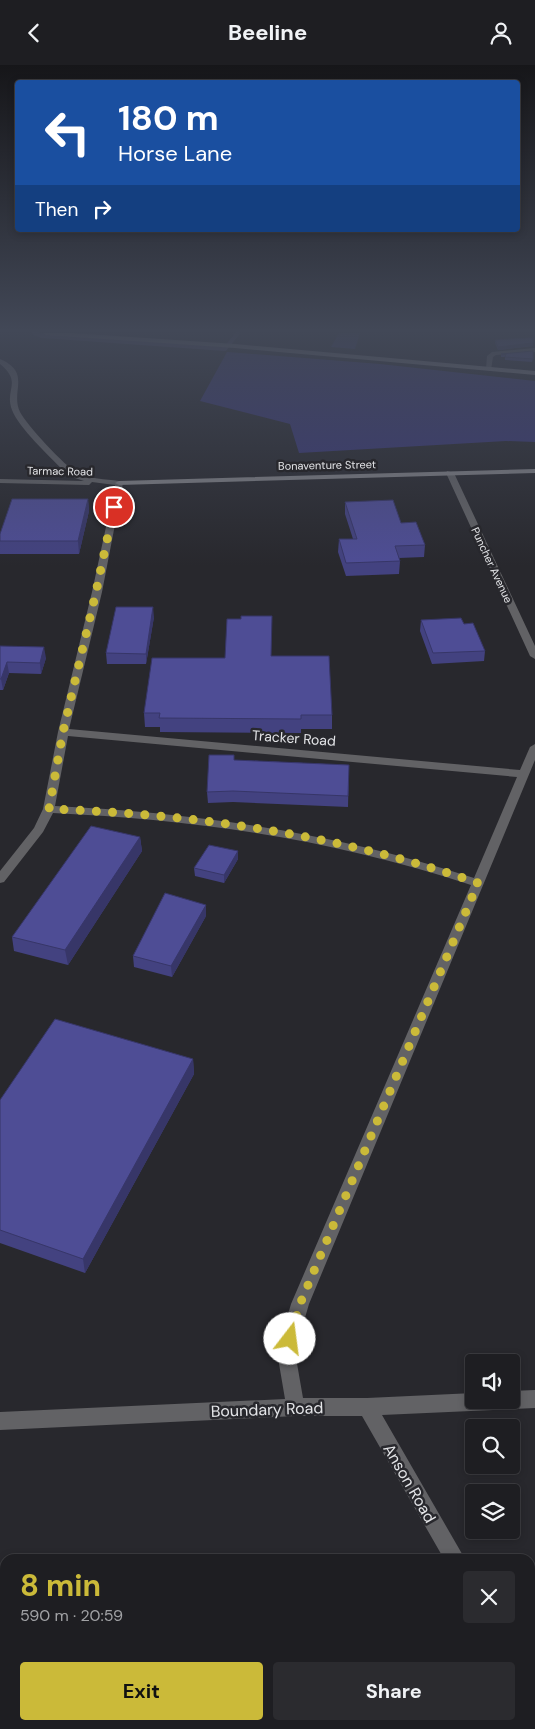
<!DOCTYPE html>
<meta charset="utf-8">
<style>
:root{--surface:#1e1e22;--page:#2b2b2f;--text:#f1f3f6;--muted:#a1a2a5;--line:#3c3c40;--accent:#cbba39}
body{margin:0;font-family:"DM Sans",sans-serif;background:var(--page);color:var(--text);height:100vh;display:flex;flex-direction:column;font-size:19px;white-space:nowrap}
*{box-sizing:border-box;margin:0}
p{font-size:16px;color:var(--muted)}
.icon{flex:none;width:28px;height:28px;fill:none;stroke:currentColor;stroke-width:2;stroke-linecap:round;stroke-linejoin:round}
.map{position:relative;flex:1;overflow:hidden}
.side{position:absolute;left:0px;top:1489px;width:535px;height:176px;display:flex;flex-direction:column;background:var(--surface);border-radius:15px 15px 0 0;box-shadow:0 2px 8px #0003,0 0 0 1px var(--line)}
.side>*{flex:none}
.hud{position:absolute;left:15px;top:15px;width:505px;height:152px;border-radius:5px;box-shadow:0 2px 8px #0003,0 0 0 1px var(--line);background:#1a4fa0;color:#fff;overflow:hidden}
.tools{position:absolute;left:465px;top:1289px;display:grid;gap:10px}
.tools a{display:grid;place-items:center;width:55px;height:55px;border-radius:5px;background:var(--surface);box-shadow:0 2px 8px #0003,0 0 0 1px var(--line);font-size:25px}
.pin{position:absolute;display:grid;place-items:center;width:42px;height:42px;color:#fff;margin:-21px;border:2px solid #fff;border-radius:50%;box-shadow:0 1px 5px #0007}
.me{position:absolute;width:55px;margin:-28px;rotate:15deg;stroke-linejoin:round;filter:drop-shadow(0 0 4px #0008)}
.turn{display:flex;align-items:center;gap:18px;height:105px;padding:0 20px;font-size:22px}
.turn .icon{width:65px;height:65px;stroke-width:2.5}
.turn b{display:block;font-size:35px;line-height:42px}
.then{display:flex;align-items:center;height:48px;padding:0 20px;background:#0003;gap:10px;font-size:19px}
.round{display:grid;place-items:center;flex:none;width:52px;height:52px;border-radius:5px;background:var(--page)}
.summary{display:flex;align-items:center;justify-content:space-between;height:85px;padding:0 20px}
h1{font-size:30px;font-weight:700;line-height:38px;color:var(--accent)}
.button{display:flex;gap:10px;margin-top:auto;padding:10px 20px}
.button a{flex:1;height:58px;border-radius:5px;background:var(--accent);color:#111;font-size:20px;font-weight:700;line-height:58px;text-align:center}
.button a+a{background:var(--page);color:var(--text)}
header{display:flex;justify-content:space-between;align-items:center;height:65px;padding:0 20px;background:var(--surface);font-size:22px;font-weight:700}
.map>svg:first-child{display:block}
</style>
<header><svg class="icon" aria-label="back" viewBox="0 0 24 24"><path d="M15 5l-7 7 7 7"/></svg>Beeline<svg class="icon" aria-label="person" viewBox="0 0 24 24"><circle cx="12" cy="8" r="4"/><path d="M4 21q1-7 8-7t8 7"/></svg></header>
<div class="map">
<svg width="535" height="1664" viewBox="0 0 535 1664">
<rect width="100%" height="100%" fill="#28282d"/>
<path fill="#393777" d="M 339,268 L 377,268 L 360,268 L 355,284 L 331,282 Z
M 227,287 L 380,299 L 535,316 L 535,377 L 506,376 L 299,388 L 290,359 L 200,336 Z"/>
<g fill="none" stroke-linecap="round" stroke-linejoin="round">
<path stroke="#4e476b" stroke-width="4" d="M 34,268 L 43,271 L 225,284 L 238,268"/>
<path fill="#626265" fill-rule="evenodd" d="M 535,283 L 535,287 L 496,290 L 493,292 L 491,305 L 486,304 L 487,291 L 492,287 Z
M 0,294 C 32,308 10,326 20,347 C 26,359 65,402 78,408 C 90,414 105,414 119,416 L 123,418 L 102,527 L 69,664 L 520,705 L 530,682 L 535,679 L 535,695 L 309,1239 L 295,1287 L 303,1333 L 367,1333 L 474,1328 L 474,1335 L 511,1335 L 511,1326 L 535,1325 L 535,1343 L 382,1350 L 465,1494 L 444,1494 L 362,1351 L 296,1351 L 0,1365 L 0,1347 L 285,1334 L 277,1287 L 291,1239 L 471,820 C 332,774 199,755 53,748 L 43,767 L 4,817 L 0,818 L 0,806 L 34,763 L 43,744 L 58,667 L 92,527 L 115,420 L 92,417 L 89,420 L 0,418 L 0,414 L 84,416 L 72,412 L 63,405 C 49,391 19,363 12,345 C 4,324 23,318 0,299 ZM 68,671 L 517,712 L 474,813 C 337,768 198,748 55,741 Z
M 447,406 L 454,408 L 535,581 L 535,594 L 530,591 L 446,408 Z
M 530,1653 L 534,1664 L 512,1664 L 511,1660 L 530,1660 Z"/>
<path fill="#828286" fill-rule="evenodd" d="M 43,268 L 72,268 L 235,279 L 535,306 L 535,310 L 235,283 L 46,270 Z
M 535,404 L 535,408 L 119,420 L 115,418 L 119,416 Z"/>
</g>
<path fill="#434280" d="M 495,275 L 533,281 L 498,285 L 495,278 Z
M 501,289 L 533,294 L 532,297 L 505,295 L 505,292 L 501,292 Z
M 88,434 L 89,446 L 79,489 L 0,489 L 0,469 Z
M 345,437 L 401,458 L 425,480 L 424,492 L 399,493 L 400,496 L 399,509 L 346,511 L 338,487 L 339,474 L 353,474 L 345,449 Z
M 154,552 L 146,599 L 107,599 L 106,588 Z
M 241,554 L 271,591 L 332,650 L 332,664 L 301,664 L 301,668 L 160,667 L 160,662 L 145,662 L 144,648 L 225,593 Z
M 421,555 L 464,559 L 485,586 L 484,596 L 432,599 L 420,566 Z
M 0,581 L 46,593 L 41,609 L 9,608 L 3,625 L 0,625 Z
M 234,695 L 349,700 L 348,742 L 233,737 L 208,738 L 207,727 Z
M 140,772 L 142,786 L 68,900 L 14,886 L 12,872 Z
M 238,786 L 238,794 L 224,818 L 195,811 L 194,803 Z
M 206,851 L 172,912 L 134,902 L 133,891 Z
M 193,994 L 194,1009 L 85,1208 L 0,1178 L 0,1035 Z"/>
<path fill="#373668" d="M 533,278 L 533,281 L 498,285 L 498,282 Z
M 88,434 L 89,446 L 79,489 L 78,476 Z
M 153,542 L 154,552 L 146,599 L 146,589 Z
M 44,582 L 46,593 L 41,609 L 40,598 Z
M 7,597 L 9,608 L 3,625 L 1,614 Z
M 140,772 L 142,786 L 68,900 L 65,885 Z
M 238,786 L 238,794 L 224,818 L 224,810 Z
M 206,840 L 206,851 L 172,912 L 171,901 Z
M 193,994 L 194,1009 L 85,1208 L 83,1194 Z"/>
<path fill="#4e4d95" stroke="#373668" d="M 527,273 L 533,273 L 533,278 L 498,282 L 495,275 Z
M 533,286 L 533,294 L 505,292 L 506,289 L 501,289 Z
M 12,434 L 88,434 L 78,476 L 0,476 L 0,469 Z
M 393,435 L 401,458 L 416,457 L 425,480 L 395,481 L 400,496 L 346,498 L 339,474 L 357,474 L 345,437 Z
M 116,542 L 153,542 L 146,589 L 106,588 Z
M 241,551 L 272,551 L 271,591 L 329,591 L 332,650 L 301,650 L 301,654 L 159,653 L 160,648 L 144,648 L 152,593 L 225,593 L 227,554 L 241,554 Z
M 461,553 L 464,559 L 473,558 L 485,586 L 433,588 L 421,555 Z
M 0,581 L 44,582 L 40,598 L 7,597 L 1,614 L 0,614 Z
M 209,690 L 234,690 L 234,695 L 349,700 L 348,731 L 233,726 L 207,727 Z
M 91,761 L 140,772 L 65,885 L 12,872 Z
M 209,780 L 238,786 L 224,810 L 194,803 Z
M 165,828 L 206,840 L 171,901 L 133,891 Z
M 55,954 L 193,994 L 83,1194 L 0,1165 L 0,1035 Z"/>
<linearGradient id="sky" x2="0" y2="1"><stop stop-color="#161619"/><stop offset="0.53" stop-color="#424857"/><stop offset="1" stop-color="#424857" stop-opacity="0"/></linearGradient>
<rect width="535" height="501" fill="url(#sky)"/>
<g fill="none" stroke-linecap="round" stroke-linejoin="round">
<path stroke="#cbba39" stroke-width="9" stroke-dasharray="0 16.2" d="M 114,442 L 96,527 L 63,667 L 49,744 C 194,749 341,770 478,818 L 300,1239 L 290,1274"/>
</g>
<g text-anchor="middle" stroke-width="5" stroke-linejoin="round" paint-order="stroke">
<g font-size="11" fill="#e4e5e8" stroke="#28282d">
<text transform="translate(327 400) rotate(-1)" y="4">Bonaventure Street</text>
<text transform="translate(60 406) rotate(1)" y="4">Tarmac Road</text>
<text transform="translate(492 500) rotate(65)" y="4">Puncher Avenue</text>
</g>
<g font-size="14" fill="#e4e5e8" stroke="#28282d">
<text transform="translate(294 673) rotate(4)" y="5">Tracker Road</text>
</g>
<g font-size="16" fill="#e4e5e8" stroke="#28282d">
<text transform="translate(267 1344) rotate(-2)" y="6">Boundary Road</text>
<text transform="translate(410 1418) rotate(60)" y="6">Anson Road</text>
</g>
</g>
</svg>
<div class="tools">
<a><svg class="icon" aria-label="sound" viewBox="0 0 24 24"><path d="M4 9h4l5-4v14l-5-4H4zM17 9q2 3 0 6"/></svg></a>
<a><svg class="icon" aria-label="search" viewBox="0 0 24 24"><circle cx="10" cy="10" r="6"/><path d="M15 15l6 6"/></svg></a>
<a><svg class="icon" aria-label="layers" viewBox="0 0 24 24"><path d="M12 4l9 5-9 5-9-5zM3 14l9 5 9-5"/></svg></a>
</div>
<div class="pin" style="left:114px;top:442px;background:#d93025"><svg class="icon" aria-label="arrive" viewBox="0 0 24 24"><path d="M6 21V4h12l-3 4 3 4H6"/></svg></div>
<svg class="me" style="left:290px;top:1274px" viewBox="-20 -20 40 40"><circle r="19" fill="#fff"/><path d="M0-13L10 11 0 6-10 11z" fill="#cbba39"/></svg>
<div class="hud">
<div class="turn"><svg class="icon" aria-label="left" viewBox="0 0 24 24"><path d="M17 20v-9H6M10 6l-5 5 5 5"/></svg><div><b>180 m</b>Horse Lane</div></div>
<div class="then">Then<svg class="icon" aria-label="right" viewBox="0 0 24 24"><path d="M7 20v-9h11M14 6l5 5-5 5"/></svg></div>
</div>
<section class="side">
<div class="summary"><div><h1>8 min</h1><p>590 m · 20:59</p></div><a class="round"><svg class="icon" aria-label="close" viewBox="0 0 24 24"><path d="M6 6l12 12M18 6L6 18"/></svg></a></div>
<div class="button"><a>Exit</a><a>Share</a></div>
</section>
</div>
